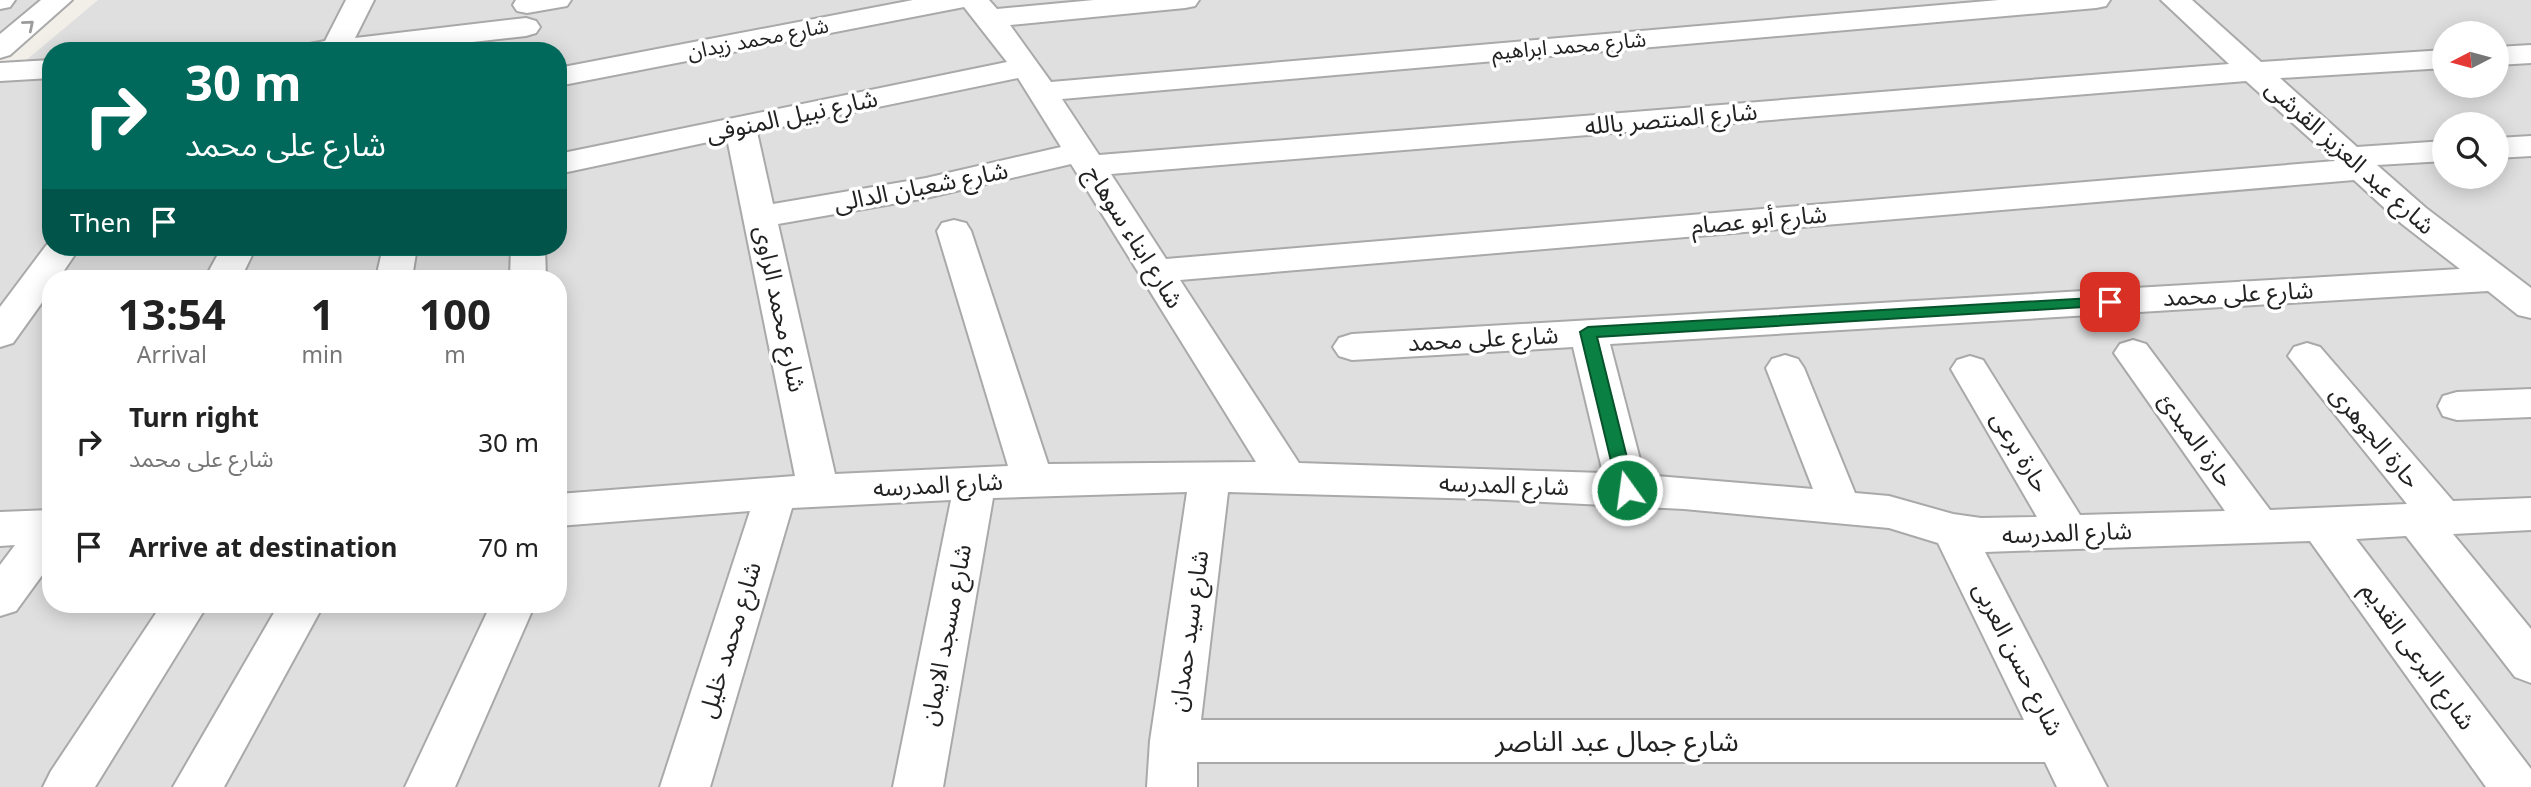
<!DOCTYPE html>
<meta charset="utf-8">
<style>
:root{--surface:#fff;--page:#f2f2f2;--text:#222;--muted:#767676}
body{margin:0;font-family:"Noto Sans","Noto Sans Arabic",sans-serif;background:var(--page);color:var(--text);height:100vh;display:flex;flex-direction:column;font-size:26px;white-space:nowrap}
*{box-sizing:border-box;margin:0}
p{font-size:23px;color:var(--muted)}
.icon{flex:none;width:38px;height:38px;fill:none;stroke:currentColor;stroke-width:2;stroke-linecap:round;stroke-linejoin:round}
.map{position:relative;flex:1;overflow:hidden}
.sheet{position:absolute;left:42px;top:270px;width:525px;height:343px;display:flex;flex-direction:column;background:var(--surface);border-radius:28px;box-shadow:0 4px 18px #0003}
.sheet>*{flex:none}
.hud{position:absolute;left:42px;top:42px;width:525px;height:214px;border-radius:28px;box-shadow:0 4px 18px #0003;background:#00695c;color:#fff;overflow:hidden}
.needle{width:46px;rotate:264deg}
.fabs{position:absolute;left:2432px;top:21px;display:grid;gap:14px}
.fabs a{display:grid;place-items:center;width:77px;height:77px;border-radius:50%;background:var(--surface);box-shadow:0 4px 18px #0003;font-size:35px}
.pin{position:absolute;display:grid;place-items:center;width:60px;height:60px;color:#fff;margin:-30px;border-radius:14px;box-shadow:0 4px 10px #0006}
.me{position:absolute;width:77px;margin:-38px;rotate:346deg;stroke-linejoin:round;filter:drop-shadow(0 0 5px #0008)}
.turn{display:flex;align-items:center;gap:24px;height:147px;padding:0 28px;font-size:32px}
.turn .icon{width:91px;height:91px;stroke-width:2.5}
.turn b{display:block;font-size:49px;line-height:60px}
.then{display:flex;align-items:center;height:66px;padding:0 28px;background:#0003;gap:14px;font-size:26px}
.eta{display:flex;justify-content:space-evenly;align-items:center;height:119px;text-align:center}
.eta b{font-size:42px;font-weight:700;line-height:49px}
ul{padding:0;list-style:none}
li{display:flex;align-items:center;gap:21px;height:105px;padding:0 28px}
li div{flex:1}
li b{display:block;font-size:26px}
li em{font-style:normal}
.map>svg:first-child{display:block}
</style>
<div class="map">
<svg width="2531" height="787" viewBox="0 0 2531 787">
<rect width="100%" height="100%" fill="#f2efe9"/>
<path fill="#e0dfdf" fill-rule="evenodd" d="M 0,0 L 42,0 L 0,32 Z
M 98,0 L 2531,0 L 2531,787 L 0,787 L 0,82 ZM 2445,33 L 2497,33 L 2497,86 L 2445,86 ZM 51,51 L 558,51 L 558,247 L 51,247 ZM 2445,124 L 2497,124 L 2497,177 L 2445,177 ZM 51,278 L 558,278 L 558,604 L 51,604 Z"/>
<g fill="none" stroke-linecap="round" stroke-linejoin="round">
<defs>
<path id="minor" d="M 0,0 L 15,0 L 10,7 L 0,9 Z
M 41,0 L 72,0 L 10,55 L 0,58 L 0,34 Z
M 346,0 L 374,0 L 355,38 L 526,18 L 536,21 L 540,27 L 536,33 L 526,36 L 393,51 L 300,51 L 304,45 L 325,41 Z
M 516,0 L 571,0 L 567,6 L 527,13 L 517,11 L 513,5 Z
M 913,0 L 989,0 L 997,9 L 1094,0 L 1199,0 L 1195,6 L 1185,8 L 1010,25 L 1051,82 L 1999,0 L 2110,0 L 2106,6 L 2096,8 L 1062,99 L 1099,155 L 2229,64 L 2161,0 L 2192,0 L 2261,62 L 2445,50 L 2445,68 L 2280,78 L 2357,147 L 2445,141 L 2445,161 L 2377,165 L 2426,208 L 2531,288 L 2531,318 L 2518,315 L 2488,291 L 1610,344 L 1644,475 L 1813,489 L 1766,368 L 1772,359 L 1785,355 L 1798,359 L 1804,368 L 1855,493 L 1889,496 L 1953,514 L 1981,518 L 2037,517 L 1951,369 L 1957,360 L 1970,356 L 1983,360 L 2080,515 L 2225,511 L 2114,353 L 2120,344 L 2133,340 L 2146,344 L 2270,510 L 2407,504 L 2288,356 L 2294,347 L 2307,343 L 2320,347 L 2453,501 L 2531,498 L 2531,530 L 2453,534 L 2531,629 L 2531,683 L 2515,677 L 2406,536 L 2356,539 L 2531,769 L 2531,787 L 2486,787 L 2310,541 L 1985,552 L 2107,787 L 2057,787 L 2045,762 L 1197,762 L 1197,787 L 1147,787 L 1150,741 L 1187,492 L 993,498 L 943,787 L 893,787 L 951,500 L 792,508 L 710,787 L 660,787 L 750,511 L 558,526 L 558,494 L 795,476 L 727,138 L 558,174 L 558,154 L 1007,62 L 964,7 L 558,86 L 558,68 ZM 1018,78 L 1061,147 L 926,178 L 773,204 L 757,132 ZM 2246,81 L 2335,161 L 1166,259 L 1111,174 ZM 1071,164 L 1256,462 L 1048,464 L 971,231 L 966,223 L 954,220 L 942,223 L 937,231 L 1008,466 L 835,474 L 778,224 L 926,198 ZM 2354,180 L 2402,224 L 2460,269 L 1352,334 L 1339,338 L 1333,347 L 1339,356 L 1352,360 L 1573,347 L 1603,473 L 1299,463 L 1180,280 ZM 1228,492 L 1485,499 L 1684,509 L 1889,528 L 1938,543 L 2024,720 L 1201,720 Z
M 2531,45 L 2531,63 L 2497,65 L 2497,47 Z
M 51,60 L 51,78 L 0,81 L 0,63 Z
M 2531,136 L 2531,156 L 2497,158 L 2497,138 Z
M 51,239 L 51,247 L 80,247 L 59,278 L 51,278 L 51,290 L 13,343 L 0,347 L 0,307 Z
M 222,247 L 256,247 L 241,278 L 205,278 Z
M 383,247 L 417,247 L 412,278 L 376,278 Z
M 511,247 L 545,247 L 546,278 L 510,278 Z
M 2531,389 L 2531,417 L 2457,420 L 2443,416 L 2438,406 L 2443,396 L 2457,392 Z
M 51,510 L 51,563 L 16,611 L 0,616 L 0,565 L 15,545 L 0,546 L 0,512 Z
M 162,604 L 208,604 L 95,787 L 43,787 L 51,771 Z
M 279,604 L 324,604 L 224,787 L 173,787 Z
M 491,604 L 535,604 L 455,787 L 405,787 Z"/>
</defs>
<use href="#minor" stroke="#a9a9a9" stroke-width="4"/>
<use href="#minor" fill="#fff" fill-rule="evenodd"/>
</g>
<defs><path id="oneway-chevron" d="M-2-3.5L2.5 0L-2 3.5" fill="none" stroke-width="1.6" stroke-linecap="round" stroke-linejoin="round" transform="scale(1.75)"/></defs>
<use stroke="#9c9c9c" href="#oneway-chevron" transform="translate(29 25) rotate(-40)"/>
<path fill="#0b8043" stroke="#07532c" stroke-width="2" d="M 2110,297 L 2115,298 L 2117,302 L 2115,305 L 1597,337 L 1635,490 L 1633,495 L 1621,495 L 1618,490 L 1580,332 L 1588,327 Z"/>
<g text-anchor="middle" stroke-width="7" stroke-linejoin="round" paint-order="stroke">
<g font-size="21" fill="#222" stroke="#fff">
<text transform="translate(758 39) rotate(-11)" y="7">شارع محمد زيدان</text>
<text transform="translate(1569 46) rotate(-5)" y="7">شارع محمد ابراهيم</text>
</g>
<g font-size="24" fill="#222" stroke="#fff">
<text transform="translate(792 116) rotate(-12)" y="8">شارع نبيل المنوفى</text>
<text transform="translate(1671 119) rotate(-5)" y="8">شارع المنتصر بالله</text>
<text transform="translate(2350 157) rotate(42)" y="8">شارع عبد العزيز القرشى</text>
<text transform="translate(921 187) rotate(-11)" y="8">شارع شعبان الدالى</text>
<text transform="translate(1759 220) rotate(-5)" y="8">شارع أبو عصام</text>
<text transform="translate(1134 237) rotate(58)" y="8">شارع ابناء سوهاج</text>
<text transform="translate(2238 294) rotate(-3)" y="8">شارع على محمد</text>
<text transform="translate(780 309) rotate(78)" y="8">شارع محمد الراوى</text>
<text transform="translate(1483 339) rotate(-3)" y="8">شارع على محمد</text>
<text transform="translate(2375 437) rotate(50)" y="8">حارة الجوهرى</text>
<text transform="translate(2196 440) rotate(54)" y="8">حارة المبدئ</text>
<text transform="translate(2020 452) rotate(59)" y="8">حارة برعى</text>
<text transform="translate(938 485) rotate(-3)" y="8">شارع المدرسه</text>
<text transform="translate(1504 485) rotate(2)" y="8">شارع المدرسه</text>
<text transform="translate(2067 533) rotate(-2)" y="8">شارع المدرسه</text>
<text transform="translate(1189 631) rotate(-82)" y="8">شارع سيد حمدان</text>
<text transform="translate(946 635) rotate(-79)" y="8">شارع مسجد الايمان</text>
<text transform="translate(730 640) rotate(-73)" y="8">شارع محمد خليل</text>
<text transform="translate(2418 656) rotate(54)" y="8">شارع البرعى القديم</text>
<text transform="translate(2018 659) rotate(63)" y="8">شارع حسن العربى</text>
</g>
<g font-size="28" fill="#222" stroke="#fff">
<text x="1617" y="751">شارع جمال عبد الناصر</text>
</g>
</g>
</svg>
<div class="fabs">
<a><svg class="needle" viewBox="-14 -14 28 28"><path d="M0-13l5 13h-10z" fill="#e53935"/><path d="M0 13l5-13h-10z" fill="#767676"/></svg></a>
<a><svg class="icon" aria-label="search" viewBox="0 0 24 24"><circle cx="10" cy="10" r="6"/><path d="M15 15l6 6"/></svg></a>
</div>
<div class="pin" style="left:2110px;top:302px;background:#d93025"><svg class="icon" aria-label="arrive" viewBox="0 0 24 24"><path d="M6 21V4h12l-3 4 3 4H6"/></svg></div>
<svg class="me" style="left:1627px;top:490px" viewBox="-20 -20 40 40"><circle r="17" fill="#0b8043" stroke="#fff" stroke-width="3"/><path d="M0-11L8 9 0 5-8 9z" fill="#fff"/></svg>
<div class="hud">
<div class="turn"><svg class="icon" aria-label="right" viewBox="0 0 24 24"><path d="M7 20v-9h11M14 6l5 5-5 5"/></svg><div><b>30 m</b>شارع على محمد</div></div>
<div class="then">Then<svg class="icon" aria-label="arrive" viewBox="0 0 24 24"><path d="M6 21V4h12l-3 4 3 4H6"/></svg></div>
</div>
<section class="sheet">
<div class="eta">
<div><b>13:54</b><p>Arrival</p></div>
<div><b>1</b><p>min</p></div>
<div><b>100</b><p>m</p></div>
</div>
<ul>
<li><svg class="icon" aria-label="right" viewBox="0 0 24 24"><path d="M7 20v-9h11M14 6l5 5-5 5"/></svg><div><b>Turn right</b><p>شارع على محمد</p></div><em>30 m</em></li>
<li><svg class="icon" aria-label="arrive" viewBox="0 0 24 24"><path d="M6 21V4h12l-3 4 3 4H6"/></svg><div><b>Arrive at destination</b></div><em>70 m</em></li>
</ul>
</section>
</div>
